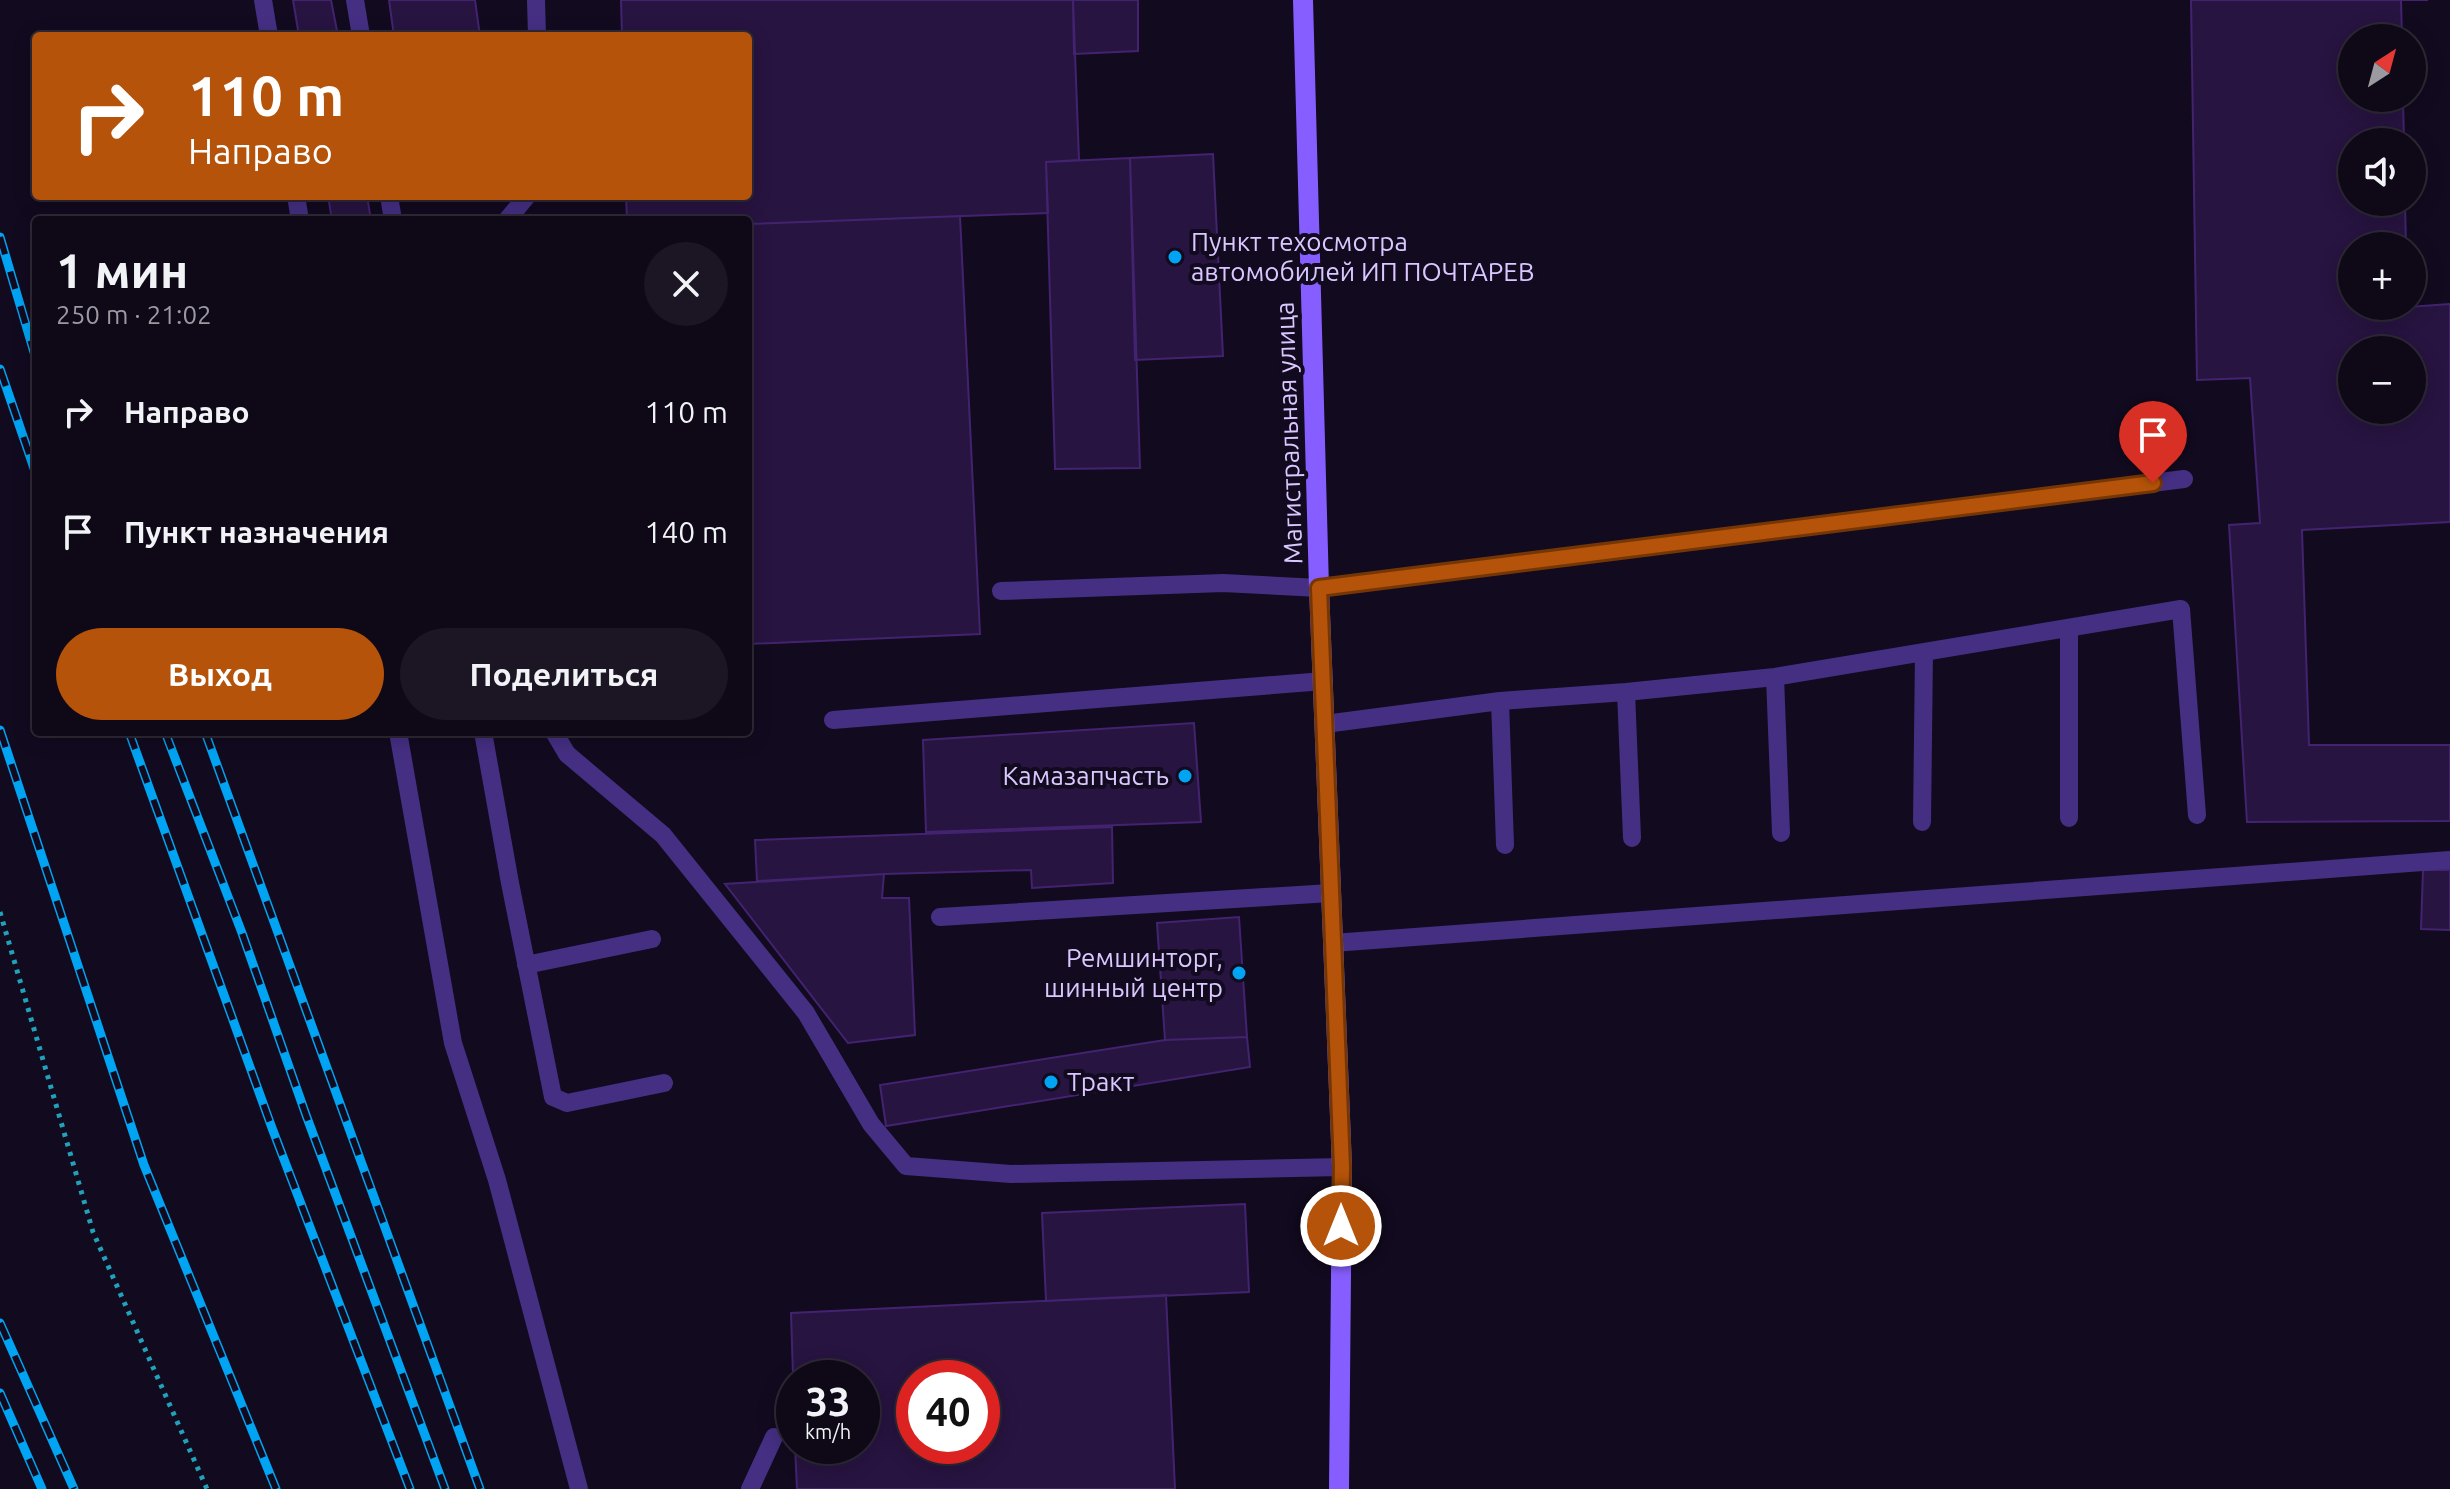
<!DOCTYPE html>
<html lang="ru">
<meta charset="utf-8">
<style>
:root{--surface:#0e0817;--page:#1c1624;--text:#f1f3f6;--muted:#9b9aa1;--line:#2e2936;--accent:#b45309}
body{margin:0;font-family:Ubuntu,sans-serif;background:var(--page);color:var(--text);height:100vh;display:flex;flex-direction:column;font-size:30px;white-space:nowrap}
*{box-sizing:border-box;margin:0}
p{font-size:26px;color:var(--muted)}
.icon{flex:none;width:44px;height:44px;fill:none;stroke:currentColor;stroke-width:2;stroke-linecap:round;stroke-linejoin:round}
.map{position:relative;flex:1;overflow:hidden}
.side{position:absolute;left:32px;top:216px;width:720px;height:520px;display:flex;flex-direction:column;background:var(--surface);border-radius:8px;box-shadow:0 4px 20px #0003,0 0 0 2px var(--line)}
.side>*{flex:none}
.guide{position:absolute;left:32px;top:32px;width:720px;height:168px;border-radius:8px;box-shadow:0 4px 20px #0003,0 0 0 2px var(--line);background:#b45309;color:#fff;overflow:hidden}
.needle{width:52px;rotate:36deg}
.fabs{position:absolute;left:2338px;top:24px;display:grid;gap:16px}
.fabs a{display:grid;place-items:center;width:88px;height:88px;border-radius:50%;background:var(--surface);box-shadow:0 4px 20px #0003,0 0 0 2px var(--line);font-size:40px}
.speed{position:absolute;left:776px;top:1360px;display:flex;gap:16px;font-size:40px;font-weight:700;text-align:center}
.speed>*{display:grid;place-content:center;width:104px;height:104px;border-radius:50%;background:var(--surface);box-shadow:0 4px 20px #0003,0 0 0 2px var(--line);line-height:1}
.speed small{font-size:20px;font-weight:400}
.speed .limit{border:12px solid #d22;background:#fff;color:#111}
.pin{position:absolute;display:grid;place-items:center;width:68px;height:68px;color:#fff;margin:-82px -34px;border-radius:50% 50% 50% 0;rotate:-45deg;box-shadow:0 0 8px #0007}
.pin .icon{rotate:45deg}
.me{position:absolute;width:88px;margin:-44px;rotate:0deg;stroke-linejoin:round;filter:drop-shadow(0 0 6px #0008)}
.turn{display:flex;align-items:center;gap:28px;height:168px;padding:0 24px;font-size:36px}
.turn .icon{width:104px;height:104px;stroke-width:2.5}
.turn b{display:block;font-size:56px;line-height:68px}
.round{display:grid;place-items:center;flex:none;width:84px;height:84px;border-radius:42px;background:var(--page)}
.head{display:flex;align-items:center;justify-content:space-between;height:136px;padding:0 24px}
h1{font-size:48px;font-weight:700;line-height:60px}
.action{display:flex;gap:16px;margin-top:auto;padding:16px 24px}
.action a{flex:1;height:92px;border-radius:48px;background:var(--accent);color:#fff;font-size:32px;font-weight:700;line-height:92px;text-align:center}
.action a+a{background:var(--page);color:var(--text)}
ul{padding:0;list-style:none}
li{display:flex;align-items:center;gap:24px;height:120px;padding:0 24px}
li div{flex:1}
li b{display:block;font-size:30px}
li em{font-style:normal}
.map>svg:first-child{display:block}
</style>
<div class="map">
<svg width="2450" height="1489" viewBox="0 0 2450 1489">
<rect width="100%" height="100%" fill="#120a1f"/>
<path fill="#271441" stroke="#432370" stroke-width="2" fill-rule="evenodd" d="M 293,0 L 331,0 L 338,36 L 299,36 Z
M 389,0 L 475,0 L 480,36 L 394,36 Z
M 621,0 L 1073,0 L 1079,160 L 1046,162 L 1048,213 L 748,224 L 748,220 L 627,220 L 626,196 L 748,196 L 748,36 L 622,36 Z
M 1073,0 L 1138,0 L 1138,51 L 1074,54 Z
M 2191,0 L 2428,0 L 2401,0 L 2402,38 L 2352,38 L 2352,98 L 2403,98 L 2404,142 L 2352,142 L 2352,202 L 2405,202 L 2406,246 L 2352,246 L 2352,306 L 2408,307 L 2450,304 L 2450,522 L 2302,530 L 2309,745 L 2450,745 L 2450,821 L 2247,822 L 2229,525 L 2260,523 L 2250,378 L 2197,380 ZM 2352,350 L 2412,350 L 2412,410 L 2352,410 Z
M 1213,154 L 1223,356 L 1135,360 L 1130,158 Z
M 1130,158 L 1140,468 L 1055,469 L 1046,162 Z
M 328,196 L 367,196 L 371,220 L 332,220 Z
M 960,216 L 980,634 L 748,644 L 748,224 Z
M 1194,723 L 1201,822 L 926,832 L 923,740 Z
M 1112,827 L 1113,883 L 1032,888 L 1031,870 L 884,874 L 757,881 L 755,840 Z
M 2423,870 L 2450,870 L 2450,930 L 2421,929 Z
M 884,874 L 882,898 L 909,898 L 915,1035 L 848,1043 L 725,884 Z
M 1239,917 L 1247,1037 L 1165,1040 L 1157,923 Z
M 1247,1037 L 1250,1067 L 886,1126 L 880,1085 L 1165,1040 Z
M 1245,1204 L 1249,1292 L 1046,1301 L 1042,1213 Z
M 1166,1295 L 1175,1489 L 797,1489 L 795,1446 L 862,1446 L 862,1378 L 794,1378 L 794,1406 L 791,1313 ZM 914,1378 L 982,1378 L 982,1446 L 914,1446 Z"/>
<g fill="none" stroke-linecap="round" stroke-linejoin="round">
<path stroke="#20a2bb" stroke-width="5" stroke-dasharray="4 6" stroke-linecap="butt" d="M 0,912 L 93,1232 L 207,1489"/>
<path stroke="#452f83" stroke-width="18" d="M 263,0 L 269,36
M 355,0 L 361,36
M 536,0 L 537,36
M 296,196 L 300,220
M 389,196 L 393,220
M 507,220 L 527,196
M 1001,591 L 1223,583 L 1319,588 L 2184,479
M 2069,628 L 2069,818
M 1775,677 L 1781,833
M 1626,692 L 1632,838
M 1500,701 L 1505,845
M 833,720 L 1324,681
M 1325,724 L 1500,701 L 1626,692 L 1775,677 L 2181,609 L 2197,815
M 398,732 L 453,1043 L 497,1180 L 579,1489
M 483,732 L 510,883 L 553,1097 L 567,1103 L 664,1083
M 554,732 L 567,754 L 663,835 L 806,1013 L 871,1124 L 906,1166 L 1011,1174 L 1342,1167
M 1922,822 L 1924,652
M 940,917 L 1331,893
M 1333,943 L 2450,860
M 526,965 L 652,939
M 750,1489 L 774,1437"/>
<path stroke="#865eff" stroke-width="20" d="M 1303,0 L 1319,588 L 1342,1167 L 1339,1489"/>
<defs>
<path id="rail" d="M 0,237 L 36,359
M 0,369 L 36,474
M 0,730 L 144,1165 L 276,1489
M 129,732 L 272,1128 L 410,1489
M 165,732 L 242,933 L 306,1115 L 445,1489
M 205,732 L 480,1489
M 0,1323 L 74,1489
M 0,1393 L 42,1489"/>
</defs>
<use href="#rail" stroke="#00a4f2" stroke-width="9"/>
<use href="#rail" stroke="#120a1f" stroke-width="6" stroke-dasharray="18" stroke-linecap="butt"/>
</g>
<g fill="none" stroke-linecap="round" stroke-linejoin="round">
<defs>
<path id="route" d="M 1341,1226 L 1342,1167 L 1319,588 L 2153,483"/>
</defs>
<use href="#route" stroke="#753606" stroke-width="20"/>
<use href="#route" stroke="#b45309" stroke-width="14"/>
</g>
<g fill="#00a4f2" stroke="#120a1f" stroke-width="3">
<circle cx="1175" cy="257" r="8"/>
<circle cx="1185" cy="776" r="8"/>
<circle cx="1239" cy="973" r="8"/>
<circle cx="1051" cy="1082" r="8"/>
</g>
<g text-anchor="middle" stroke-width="8" stroke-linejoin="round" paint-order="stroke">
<g font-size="26" fill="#dac7ff" stroke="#120a1f" text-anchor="start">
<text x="1191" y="251">Пункт техосмотра<tspan x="1191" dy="30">автомобилей ИП ПОЧТАРЕВ</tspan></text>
<text x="1169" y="785" text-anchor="end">Камазапчасть</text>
<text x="1223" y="967" text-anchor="end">Ремшинторг,<tspan x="1223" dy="30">шинный центр</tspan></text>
<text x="1067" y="1091">Тракт</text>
</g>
<g font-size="26" fill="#dac7ff" stroke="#120a1f">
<text transform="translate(1289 433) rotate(-92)" y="9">Магистральная улица</text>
</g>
</g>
</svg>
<div class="fabs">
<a><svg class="needle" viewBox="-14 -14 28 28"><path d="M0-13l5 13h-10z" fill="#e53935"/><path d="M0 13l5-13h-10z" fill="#9b9aa1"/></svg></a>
<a><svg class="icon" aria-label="sound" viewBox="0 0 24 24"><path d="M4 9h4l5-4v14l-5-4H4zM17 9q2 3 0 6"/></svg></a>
<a>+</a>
<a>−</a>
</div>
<div class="speed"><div>33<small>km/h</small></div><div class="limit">40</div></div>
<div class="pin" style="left:2153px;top:483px;background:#d93025"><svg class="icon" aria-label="arrive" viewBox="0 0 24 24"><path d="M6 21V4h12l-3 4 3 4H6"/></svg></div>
<svg class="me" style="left:1341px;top:1226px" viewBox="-20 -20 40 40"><circle r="17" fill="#b45309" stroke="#fff" stroke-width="3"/><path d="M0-11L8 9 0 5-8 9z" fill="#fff"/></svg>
<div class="guide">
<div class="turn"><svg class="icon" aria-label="right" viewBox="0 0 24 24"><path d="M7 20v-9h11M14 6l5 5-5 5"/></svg><div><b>110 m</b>Направо</div></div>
</div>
<section class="side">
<div class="head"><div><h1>1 мин</h1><p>250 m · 21:02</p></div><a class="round"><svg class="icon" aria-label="close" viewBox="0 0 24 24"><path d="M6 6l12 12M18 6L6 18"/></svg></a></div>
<ul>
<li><svg class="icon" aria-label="right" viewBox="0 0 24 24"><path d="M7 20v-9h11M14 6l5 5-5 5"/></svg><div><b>Направо</b></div><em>110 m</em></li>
<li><svg class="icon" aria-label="arrive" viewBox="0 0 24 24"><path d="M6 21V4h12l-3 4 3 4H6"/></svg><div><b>Пункт назначения</b></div><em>140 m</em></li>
</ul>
<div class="action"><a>Выход</a><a>Поделиться</a></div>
</section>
</div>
